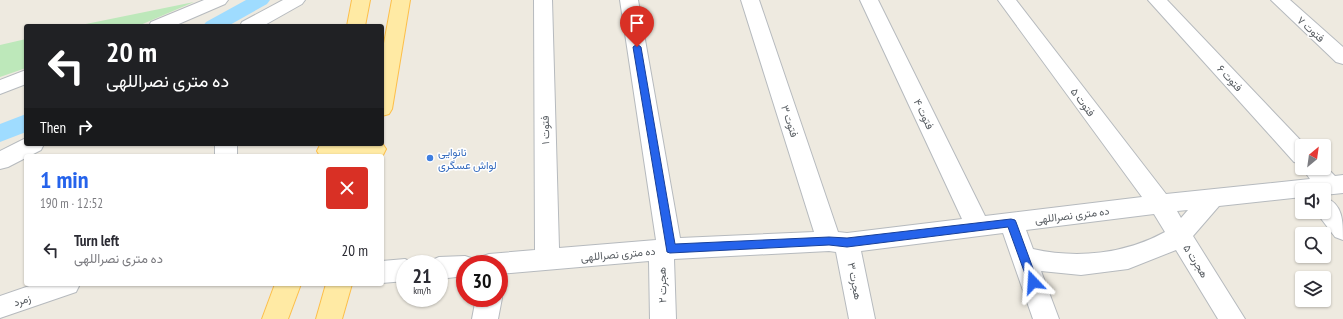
<!DOCTYPE html>
<meta charset="utf-8">
<style>
:root{--surface:#fff;--page:#f2f2f3;--text:#2b2b33;--muted:#7c7c81;--accent:#2563eb}
body{margin:0;font-family:"PT Sans Narrow",Vazirmatn,sans-serif;background:var(--page);color:var(--text);height:100vh;display:flex;flex-direction:column;font-size:15px;white-space:nowrap}
*{box-sizing:border-box;margin:0}
p{font-size:13px;color:var(--muted)}
.icon{flex:none;width:22px;height:22px;fill:none;stroke:currentColor;stroke-width:2;stroke-linecap:round;stroke-linejoin:round}
.map{position:relative;flex:1;overflow:hidden}
.drawer{position:absolute;left:24px;top:154px;width:360px;height:132px;display:flex;flex-direction:column;background:var(--surface);border-radius:4px;box-shadow:0 1px 3px #0004}
.drawer>*{flex:none}
.guide{position:absolute;left:24px;top:24px;width:360px;height:122px;border-radius:4px;box-shadow:0 1px 3px #0004;background:#202124;color:#fff;overflow:hidden}
.needle{width:26px;rotate:29deg}
.buttons{position:absolute;left:1295px;top:139px;display:grid;gap:8px}
.buttons a{display:grid;place-items:center;width:36px;height:36px;border-radius:4px;background:var(--surface);box-shadow:0 1px 3px #0004;font-size:20px}
.speed{position:absolute;left:396px;top:255px;display:flex;gap:8px;font-size:20px;font-weight:700;text-align:center}
.speed>*{display:grid;place-content:center;width:52px;height:52px;border-radius:50%;background:var(--surface);box-shadow:0 1px 3px #0004;line-height:1}
.speed small{font-size:10px;font-weight:400}
.speed .limit{border:6px solid #d22;background:#fff;color:#111}
.pin{position:absolute;display:grid;place-items:center;width:34px;height:34px;color:#fff;margin:-41px -17px;border-radius:50% 50% 50% 0;rotate:-45deg;box-shadow:0 0 4px #0007}
.pin .icon{rotate:45deg}
.me{position:absolute;width:44px;margin:-22px;rotate:340deg;stroke-linejoin:round;filter:drop-shadow(0 0 3px #0008)}
.turn{display:flex;align-items:center;gap:14px;height:84px;padding:0 16px;font-size:18px}
.turn .icon{width:52px;height:52px;stroke-width:2.5}
.turn b{display:block;font-size:28px;line-height:34px}
.then{display:flex;align-items:center;height:38px;padding:0 16px;background:#0003;gap:8px;font-size:15px}
.round{display:grid;place-items:center;flex:none;width:42px;height:42px;border-radius:4px;background:var(--page)}
.head{display:flex;align-items:center;justify-content:space-between;height:68px;padding:0 16px}
h1{font-size:24px;font-weight:700;line-height:30px;color:var(--accent)}
ul{padding:0;list-style:none}
li{display:flex;align-items:center;gap:12px;height:56px;padding:0 16px}
li div{flex:1}
li b{display:block;font-size:15px}
li em{font-style:normal}
.map>svg:first-child{display:block}
</style>
<div class="map">
<svg width="1343" height="319" viewBox="0 0 1343 319">
<rect width="100%" height="100%" fill="#eeeae0"/>
<path fill="#bde8ba" d="M 194,2 L 138,26 L 76,26 Z
M 26,39 L 26,68 L 0,77 L 0,45 Z"/>
<g fill="none" stroke-linecap="round" stroke-linejoin="round">
<path fill="#9fdcff" fill-rule="evenodd" d="M 246,0 L 270,0 L 267,4 L 228,26 L 203,26 L 206,22 Z
M 26,114 L 26,132 L 0,142 L 0,124 Z"/>
<defs>
<path id="street" d="M 204,0 L 228,0 L 225,4 L 174,26 L 149,26 L 151,22 Z
M 283,0 L 305,0 L 302,4 L 263,26 L 240,26 L 242,22 Z
M 534,0 L 552,0 L 559,248 L 656,240 L 620,0 L 638,0 L 680,238 L 814,232 L 741,0 L 759,0 L 838,232 L 847,233 L 962,219 L 860,0 L 878,0 L 985,216 L 1142,197 L 998,0 L 1016,0 L 1166,194 L 1310,179 L 1302,168 L 1324,168 L 1324,165 L 1335,176 L 1343,175 L 1343,193 L 1324,195 L 1324,190 L 1302,190 L 1302,197 L 1219,206 L 1193,236 L 1245,319 L 1218,319 L 1176,250 L 1128,269 L 1081,275 L 1041,271 L 1059,319 L 1033,319 L 1003,233 L 861,251 L 875,319 L 849,319 L 836,252 L 829,251 L 674,259 L 676,319 L 650,319 L 649,261 L 499,274 L 499,264 L 477,264 L 480,257 L 489,254 L 535,250 ZM 1188,210 L 1181,218 L 1177,211 ZM 1154,214 L 1165,232 C 1125,254 1077,259 1033,249 L 1026,230 Z
M 1148,0 L 1167,0 L 1306,146 L 1302,146 L 1302,164 L 1294,162 Z
M 1271,0 L 1290,0 L 1343,47 L 1343,64 L 1336,62 Z
M 26,70 L 26,84 L 0,94 L 0,80 Z
M 26,138 L 26,144 L 44,144 L 41,150 L 8,167 L 0,169 L 0,151 Z
M 215,144 L 237,144 L 237,156 L 215,156 Z
M 1324,197 C 1343,204 1343,220 1343,240 L 1335,237 L 1316,212 L 1324,212 Z
M 465,256 L 474,259 L 476,264 L 465,264 L 465,276 L 439,279 L 439,264 L 428,264 L 430,261 L 439,257 Z
M 405,259 L 415,264 L 405,264 L 405,281 L 382,283 L 382,261 Z
M 35,284 L 80,284 L 76,292 L 0,318 L 0,296 Z
M 499,292 L 502,298 L 498,319 L 472,319 L 476,298 L 499,298 Z"/>
<path id="primary" d="M 352,0 L 370,0 L 365,26 L 347,26 Z
M 392,0 L 410,0 L 392,109 L 389,114 L 382,116 L 382,54 Z
M 382,143 L 386,149 L 383,155 L 378,156 L 320,156 L 317,151 L 320,145 L 325,144 Z
M 275,284 L 301,284 L 288,319 L 262,319 Z
M 326,284 L 352,284 L 342,319 L 316,319 Z"/>
</defs>
<use href="#street" stroke="#b6babe" stroke-width="2"/>
<use href="#primary" stroke="#fdbf4a" stroke-width="2"/>
<use href="#street" fill="#fff" fill-rule="evenodd"/>
<use href="#primary" fill="#ffeaa4" fill-rule="evenodd"/>
</g>
<path fill="#2563eb" stroke="#184099" d="M 637,44 L 641,47 L 675,244 L 829,237 L 847,238 L 1011,219 L 1015,220 L 1016,222 L 1038,282 L 1037,285 L 1033,286 L 1029,285 L 1008,227 L 847,247 L 829,245 L 670,253 L 667,252 L 633,47 Z"/>
<circle fill="#3f7fe0" stroke="#fff" stroke-width="1.5" cx="430" cy="158" r="4"/>
<g text-anchor="middle" stroke-width="3" stroke-linejoin="round" paint-order="stroke">
<g font-size="11" fill="#595e63" stroke="#fff">
<text transform="translate(1311 29) rotate(42)" y="4">فتوت ۷</text>
<text transform="translate(1230 78) rotate(47)" y="4">فتوت ۶</text>
<text transform="translate(1083 102) rotate(53)" y="4">فتوت ۵</text>
<text transform="translate(924 114) rotate(64)" y="4">فتوت ۴</text>
<text transform="translate(790 121) rotate(72)" y="4">فتوت ۳</text>
<text transform="translate(545 130) rotate(-91)" y="4">فتوت ۱</text>
<text transform="translate(1072 215) rotate(-7)" y="4">ده متری نصراللهی</text>
<text transform="translate(618 254) rotate(-5)" y="4">ده متری نصراللهی</text>
<text transform="translate(1196 261) rotate(58)" y="4">هجرت ۵</text>
<text transform="translate(855 281) rotate(79)" y="4">هجرت ۳</text>
<text transform="translate(662 285) rotate(-91)" y="4">هجرت ۲</text>
<text transform="translate(22 300) rotate(-19)" y="4">زمرد</text>
</g>
<g font-size="11" fill="#366cbe" stroke="#fff" text-anchor="start">
<text x="438" y="156">نانوایی<tspan x="438" dy="13">لواش عسگری</tspan></text>
</g>
</g>
</svg>
<div class="buttons">
<a><svg class="needle" viewBox="-14 -14 28 28"><path d="M0-13l5 13h-10z" fill="#e53935"/><path d="M0 13l5-13h-10z" fill="#7c7c81"/></svg></a>
<a><svg class="icon" aria-label="sound" viewBox="0 0 24 24"><path d="M4 9h4l5-4v14l-5-4H4zM17 9q2 3 0 6"/></svg></a>
<a><svg class="icon" aria-label="search" viewBox="0 0 24 24"><circle cx="10" cy="10" r="6"/><path d="M15 15l6 6"/></svg></a>
<a><svg class="icon" aria-label="layers" viewBox="0 0 24 24"><path d="M12 4l9 5-9 5-9-5zM3 14l9 5 9-5"/></svg></a>
</div>
<div class="speed"><div>21<small>km/h</small></div><div class="limit">30</div></div>
<div class="pin" style="left:637px;top:47px;background:#d93025"><svg class="icon" aria-label="arrive" viewBox="0 0 24 24"><path d="M6 21V4h12l-3 4 3 4H6"/></svg></div>
<svg class="me" style="left:1033px;top:282px" viewBox="-20 -20 40 40"><path d="M0-17L14 15 0 8-14 15z" fill="#2563eb" stroke="#fff" stroke-width="4"/></svg>
<div class="guide">
<div class="turn"><svg class="icon" aria-label="left" viewBox="0 0 24 24"><path d="M17 20v-9H6M10 6l-5 5 5 5"/></svg><div><b>20 m</b>ده متری نصراللهی</div></div>
<div class="then">Then<svg class="icon" aria-label="right" viewBox="0 0 24 24"><path d="M7 20v-9h11M14 6l5 5-5 5"/></svg></div>
</div>
<section class="drawer">
<div class="head"><div><h1>1 min</h1><p>190 m · 12:52</p></div><a class="round" style="background:#d93025;color:#fff"><svg class="icon" aria-label="close" viewBox="0 0 24 24"><path d="M6 6l12 12M18 6L6 18"/></svg></a></div>
<ul>
<li><svg class="icon" aria-label="left" viewBox="0 0 24 24"><path d="M17 20v-9H6M10 6l-5 5 5 5"/></svg><div><b>Turn left</b><p>ده متری نصراللهی</p></div><em>20 m</em></li>
</ul>
</section>
</div>
